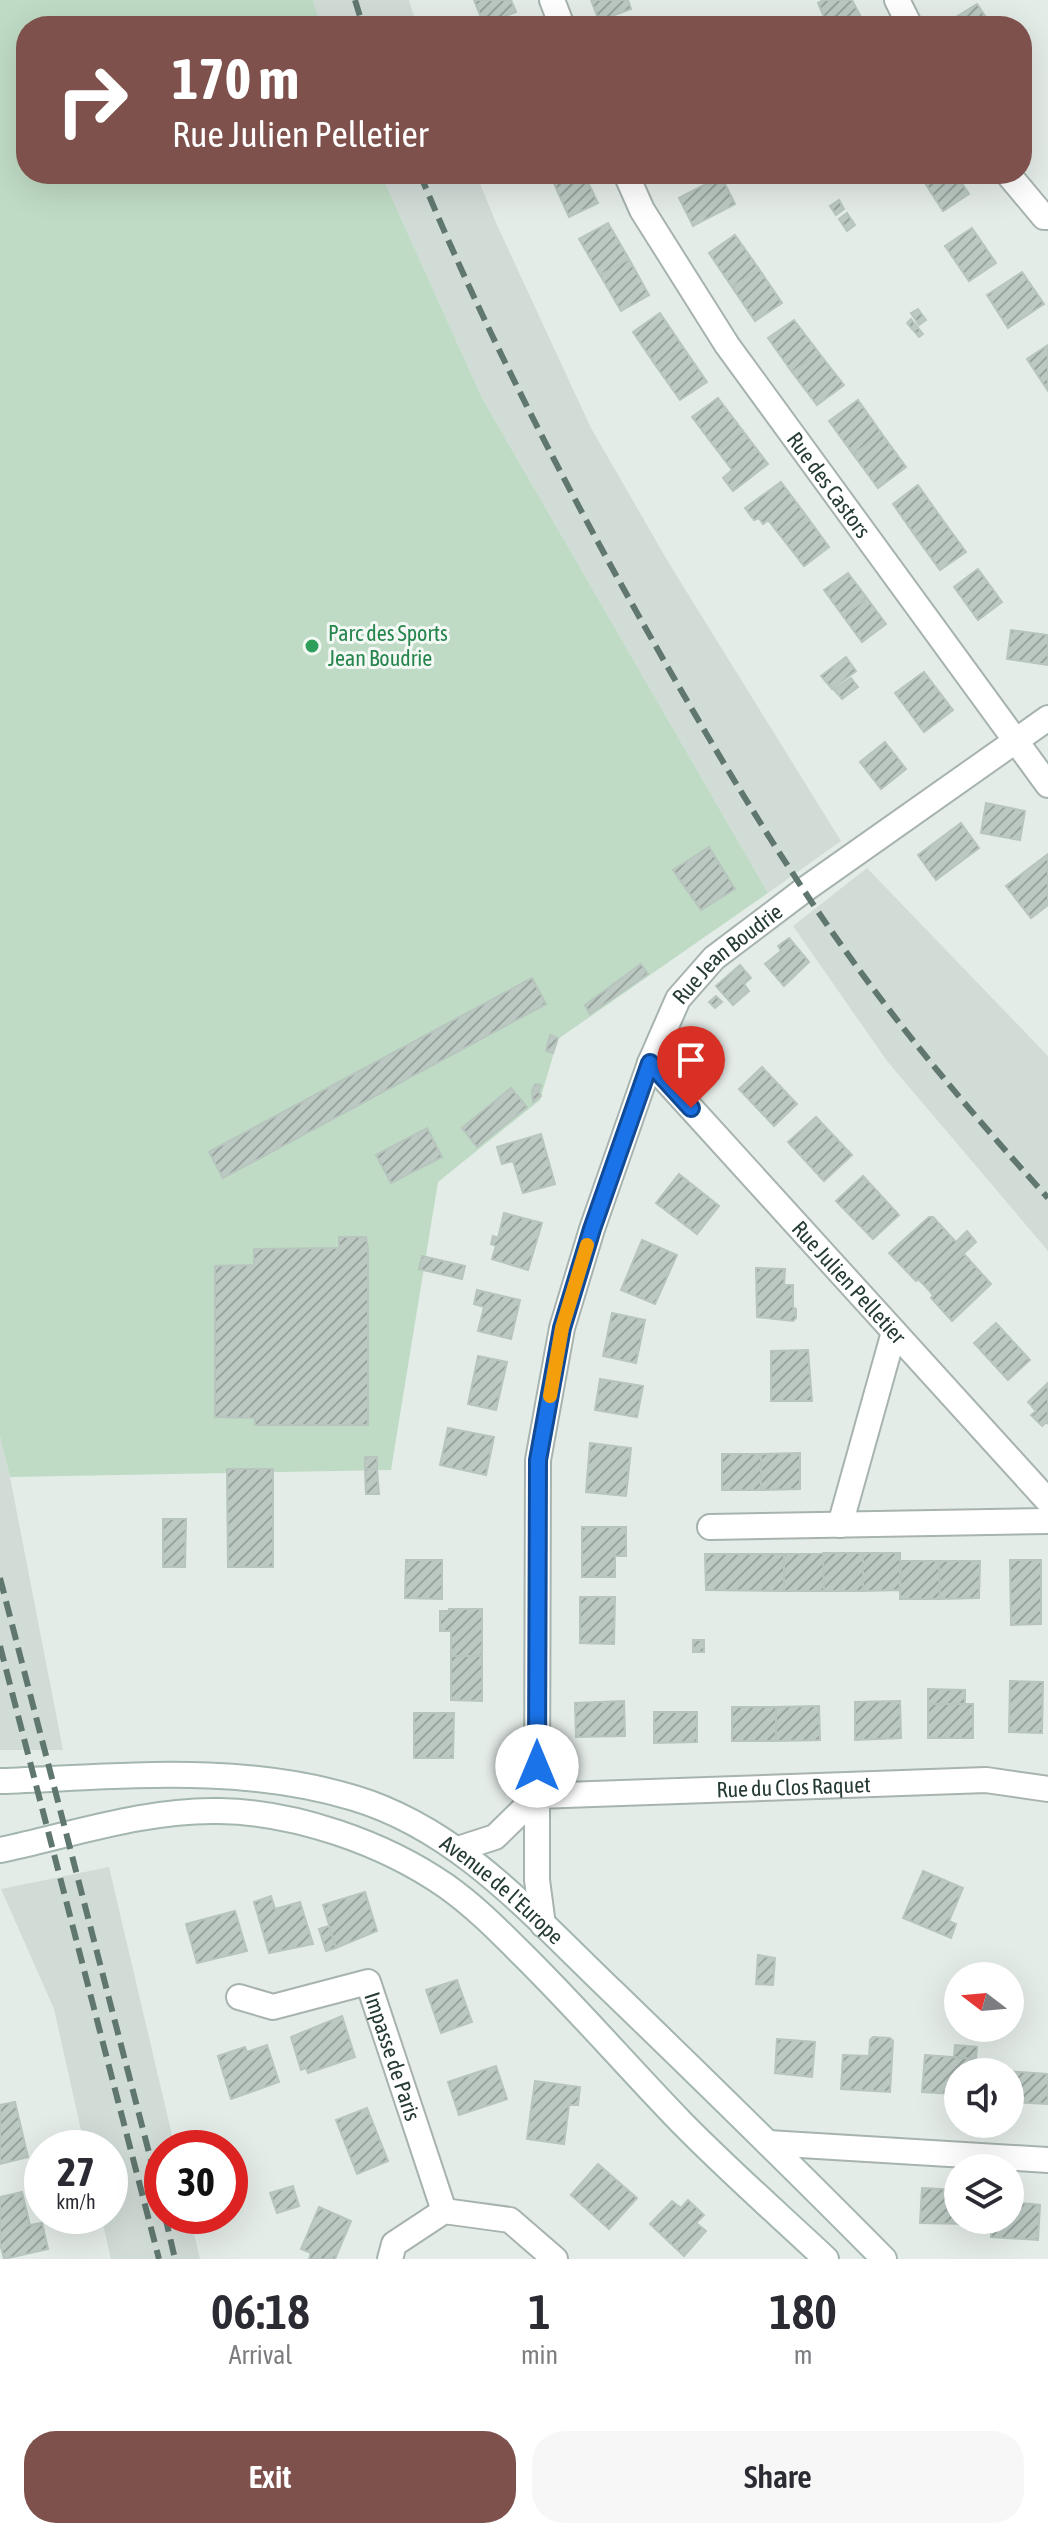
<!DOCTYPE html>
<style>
:root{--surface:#fff;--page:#f7f7f7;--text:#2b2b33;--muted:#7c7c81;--accent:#7e514c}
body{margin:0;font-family:"Asap Condensed",sans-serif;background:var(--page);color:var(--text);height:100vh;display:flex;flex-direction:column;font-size:30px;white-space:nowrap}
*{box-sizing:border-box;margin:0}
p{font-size:26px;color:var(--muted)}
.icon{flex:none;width:44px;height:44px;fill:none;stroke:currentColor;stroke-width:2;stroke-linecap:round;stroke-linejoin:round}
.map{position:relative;height:2259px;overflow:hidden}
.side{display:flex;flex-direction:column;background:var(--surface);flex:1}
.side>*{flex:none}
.guide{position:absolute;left:16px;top:16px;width:1016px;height:168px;border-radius:32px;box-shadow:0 8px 32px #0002;background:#7e514c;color:#fff;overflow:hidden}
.needle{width:52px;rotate:286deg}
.buttons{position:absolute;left:944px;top:1962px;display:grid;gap:16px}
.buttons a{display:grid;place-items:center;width:80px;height:80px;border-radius:50%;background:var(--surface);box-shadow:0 8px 32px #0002;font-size:40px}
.speed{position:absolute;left:24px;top:2130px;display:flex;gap:16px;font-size:40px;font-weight:700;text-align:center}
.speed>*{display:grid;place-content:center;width:104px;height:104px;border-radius:50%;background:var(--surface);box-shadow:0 8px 32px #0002;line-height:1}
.speed small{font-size:20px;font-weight:400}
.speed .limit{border:12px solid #d22;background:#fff;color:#111}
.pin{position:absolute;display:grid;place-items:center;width:68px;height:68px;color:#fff;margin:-82px -34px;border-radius:50% 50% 50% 0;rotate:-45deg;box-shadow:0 0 8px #0007}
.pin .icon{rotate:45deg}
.me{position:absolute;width:88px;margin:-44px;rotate:0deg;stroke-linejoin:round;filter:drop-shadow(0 0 6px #0008)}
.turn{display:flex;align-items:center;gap:28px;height:168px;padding:0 24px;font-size:36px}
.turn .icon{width:104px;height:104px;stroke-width:2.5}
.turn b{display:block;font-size:56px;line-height:68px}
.eta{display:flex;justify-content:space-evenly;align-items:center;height:136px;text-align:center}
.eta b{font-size:48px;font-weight:600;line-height:56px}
.action{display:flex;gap:16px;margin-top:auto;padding:16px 24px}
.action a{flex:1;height:92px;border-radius:32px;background:var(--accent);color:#fff;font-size:32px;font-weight:600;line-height:92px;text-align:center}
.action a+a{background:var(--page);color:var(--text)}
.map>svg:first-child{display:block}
</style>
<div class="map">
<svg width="1048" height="2259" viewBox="0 0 1048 2259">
<defs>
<pattern id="building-hatch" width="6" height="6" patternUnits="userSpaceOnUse" patternTransform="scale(2)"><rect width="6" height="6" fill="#bcc9c3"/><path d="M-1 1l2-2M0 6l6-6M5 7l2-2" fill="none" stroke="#99a49f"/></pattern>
</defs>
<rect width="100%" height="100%" fill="#e4ece8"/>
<path fill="#d2dcd7" d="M 313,0 L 409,0 L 417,26 L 321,26 Z
M 381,174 L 476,174 L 497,225 L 591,428 L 670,565 L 841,841 L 768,893 L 482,398 Z
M 867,868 L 1048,1056 L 1048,1251 L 887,1061 L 793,926 Z
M 0,1437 L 10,1477 L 63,1750 L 0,1750 Z
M 109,1867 L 175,2148 L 162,2148 L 162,2216 L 190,2216 L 200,2259 L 111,2259 L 101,2216 L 110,2216 L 110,2148 L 85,2148 L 54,2009 L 1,1889 Z"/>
<path fill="#bfdbc5" d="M 0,0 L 313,0 L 321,26 L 26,26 L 26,174 L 381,174 L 482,398 L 768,893 L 558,1039 L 540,1100 L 438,1182 L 391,1470 L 10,1477 L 0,1437 Z"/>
<path fill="url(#building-hatch)" stroke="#b7c5be" stroke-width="2" d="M 474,0 L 511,0 L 516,12 L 484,25 Z
M 591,0 L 628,0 L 631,9 L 599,21 Z
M 823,0 L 852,0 L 864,23 L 858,26 L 823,26 L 827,24 L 818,3 Z
M 977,4 L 992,26 L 951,26 L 948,22 Z
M 563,174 L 584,174 L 598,203 L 569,217 L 552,179 Z
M 919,174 L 939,174 L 925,183 Z
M 939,174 L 956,174 L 969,194 L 943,211 L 925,183 Z
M 721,176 L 735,204 L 693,226 L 679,198 Z
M 839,200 L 844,209 L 836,215 L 830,206 Z
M 847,213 L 855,225 L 847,231 L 839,219 Z
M 608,223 L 629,259 L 600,275 L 579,239 Z
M 972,228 L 996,263 L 969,281 L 945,246 Z
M 735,235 L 759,269 L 732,287 L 709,253 Z
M 629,259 L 649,295 L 621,311 L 600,275 Z
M 759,269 L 782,303 L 755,321 L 732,287 Z
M 1022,272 L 1044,304 L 1008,328 L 987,295 Z
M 918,309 L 926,320 L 919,325 L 911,313 Z
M 660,313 L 683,347 L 656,366 L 633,332 Z
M 911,319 L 923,334 L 919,337 L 907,323 Z
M 794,320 L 819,353 L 792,372 L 768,338 Z
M 1048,345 L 1048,391 L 1027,359 Z
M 683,347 L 707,382 L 680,400 L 656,366 Z
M 819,353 L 844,385 L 817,405 L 792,372 Z
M 718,398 L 743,431 L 717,450 L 692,417 Z
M 858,400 L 882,434 L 853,454 L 829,421 Z
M 743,431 L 768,464 L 733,491 L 723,478 L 732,470 L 717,450 Z
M 882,434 L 906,467 L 878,488 L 853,454 Z
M 781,482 L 805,514 L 779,534 L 768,520 L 763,524 L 759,518 L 754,520 L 745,508 Z
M 918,485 L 942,519 L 916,537 L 893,504 Z
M 805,514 L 829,547 L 804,566 L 779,534 Z
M 942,519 L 966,552 L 940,570 L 916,537 Z
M 978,569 L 1002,602 L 978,620 L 954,587 Z
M 848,573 L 867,598 L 843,616 L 824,590 Z
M 867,598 L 886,624 L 862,642 L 843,616 Z
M 1011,630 L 1048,635 L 1048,665 L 1007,659 Z
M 846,657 L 856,671 L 832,689 L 821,676 Z
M 924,672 L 953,710 L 924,732 L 895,693 Z
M 851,678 L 858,687 L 842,699 L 834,690 Z
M 885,742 L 906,769 L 881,789 L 860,762 Z
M 986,803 L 1025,811 L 1020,840 L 981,833 Z
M 961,823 L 979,848 L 936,880 L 918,855 Z
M 709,847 L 735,889 L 701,910 L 673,870 Z
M 1048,854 L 1048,905 L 1031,918 L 1006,886 Z
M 789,938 L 809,962 L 784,986 L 765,964 L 781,951 L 778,946 Z
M 641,964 L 648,974 L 590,1014 L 585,1005 Z
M 740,965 L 751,978 L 744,984 L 749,991 L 733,1005 L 716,986 Z
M 532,978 L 546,1004 L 223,1178 L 209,1152 Z
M 716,996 L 722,1002 L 715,1008 L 709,1002 Z
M 550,1035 L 558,1038 L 553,1053 L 546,1051 Z
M 762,1067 L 797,1104 L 774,1126 L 739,1089 Z
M 535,1084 L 541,1085 L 539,1092 L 541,1096 L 533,1102 L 532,1091 Z
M 511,1088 L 527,1107 L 477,1147 L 462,1128 Z
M 816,1117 L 852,1155 L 824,1181 L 788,1142 Z
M 427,1128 L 442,1157 L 391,1183 L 376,1155 Z
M 541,1134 L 555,1184 L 523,1193 L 513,1161 L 502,1164 L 497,1147 Z
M 679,1174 L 719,1206 L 697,1234 L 656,1203 Z
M 863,1176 L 899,1215 L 873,1239 L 836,1201 Z
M 504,1213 L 542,1223 L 528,1270 L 492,1259 L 496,1246 L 491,1244 L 493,1236 L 498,1238 Z
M 929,1217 L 933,1217 L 956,1242 L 967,1231 L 976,1242 L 927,1288 L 918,1279 L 916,1281 L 889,1253 Z
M 339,1237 L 366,1237 L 368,1248 L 368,1425 L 255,1425 L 255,1418 L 215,1417 L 215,1266 L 254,1265 L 254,1249 L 339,1248 Z
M 642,1240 L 677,1255 L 655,1304 L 621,1290 Z
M 964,1254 L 991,1284 L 952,1321 L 931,1298 L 933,1295 L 927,1288 Z
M 422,1256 L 465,1266 L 462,1279 L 419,1269 Z
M 756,1268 L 785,1269 L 784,1285 L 793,1285 L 793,1307 L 796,1309 L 796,1318 L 793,1321 L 757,1317 Z
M 477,1290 L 520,1300 L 511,1339 L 478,1331 L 484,1307 L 474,1304 Z
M 612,1313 L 645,1320 L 636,1363 L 603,1356 Z
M 996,1323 L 1030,1360 L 1008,1380 L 974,1343 Z
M 808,1350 L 812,1401 L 771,1401 L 771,1351 Z
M 478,1356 L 507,1362 L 496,1410 L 468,1404 Z
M 600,1379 L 643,1386 L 637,1417 L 595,1410 Z
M 1048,1383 L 1048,1424 L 1047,1422 L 1042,1426 L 1031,1415 L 1036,1411 L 1028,1402 Z
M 448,1428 L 494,1437 L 486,1475 L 440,1465 Z
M 590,1443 L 631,1448 L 626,1496 L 586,1492 Z
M 800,1453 L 800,1489 L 761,1490 L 761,1454 Z
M 722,1454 L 761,1454 L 761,1490 L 722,1490 Z
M 365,1457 L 377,1457 L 377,1469 L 365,1469 Z
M 227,1469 L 273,1469 L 273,1567 L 228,1567 Z
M 365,1469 L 377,1469 L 379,1494 L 366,1494 Z
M 163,1519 L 186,1519 L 185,1567 L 163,1567 Z
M 582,1527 L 626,1527 L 626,1556 L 615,1556 L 615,1577 L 582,1577 Z
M 823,1553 L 863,1553 L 863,1591 L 824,1591 Z
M 823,1553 L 824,1591 L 784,1591 L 784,1554 Z
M 863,1553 L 900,1553 L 900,1590 L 863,1591 Z
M 705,1554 L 784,1554 L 784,1591 L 706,1590 Z
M 406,1560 L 442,1560 L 442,1599 L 405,1598 Z
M 1010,1560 L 1041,1560 L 1041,1624 L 1011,1625 Z
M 901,1561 L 939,1561 L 940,1599 L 900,1599 Z
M 939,1561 L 980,1561 L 979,1598 L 940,1599 Z
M 580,1597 L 615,1597 L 614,1644 L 580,1643 Z
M 449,1609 L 482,1609 L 482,1656 L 451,1656 L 451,1631 L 440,1631 L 440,1611 L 449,1611 Z
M 693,1640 L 704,1640 L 704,1652 L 693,1652 Z
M 451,1656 L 482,1656 L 482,1701 L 451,1700 Z
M 1010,1681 L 1043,1682 L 1042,1733 L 1009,1732 Z
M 928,1689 L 965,1690 L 965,1704 L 928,1704 Z
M 624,1701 L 625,1736 L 576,1737 L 575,1703 Z
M 900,1701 L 901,1738 L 855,1740 L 855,1702 Z
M 928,1704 L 973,1704 L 973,1738 L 928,1738 Z
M 819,1706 L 820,1740 L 776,1741 L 776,1707 Z
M 732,1707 L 776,1707 L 776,1741 L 732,1741 Z
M 654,1712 L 697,1712 L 697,1742 L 654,1743 Z
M 414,1713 L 454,1713 L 453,1758 L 414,1758 Z
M 923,1871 L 963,1888 L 949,1921 L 956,1924 L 951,1938 L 903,1918 Z
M 365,1892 L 377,1931 L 336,1948 L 323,1905 Z
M 271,1896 L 275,1909 L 300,1902 L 313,1944 L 269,1953 L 254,1902 Z
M 235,1911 L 247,1951 L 197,1963 L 186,1924 Z
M 329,1926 L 336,1948 L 326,1951 L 319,1929 Z
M 758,1955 L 775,1958 L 773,1985 L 756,1984 Z
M 457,1980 L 472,2022 L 441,2033 L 426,1990 Z
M 342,2016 L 355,2057 L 308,2073 L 306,2068 L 301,2070 L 291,2037 Z
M 873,2037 L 890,2038 L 893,2041 L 890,2092 L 841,2089 L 843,2055 L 869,2056 L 870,2040 Z
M 777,2039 L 815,2042 L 812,2077 L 775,2073 Z
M 267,2045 L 279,2082 L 231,2099 L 218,2056 L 245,2047 L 247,2052 Z
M 955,2045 L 977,2047 L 976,2059 L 954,2057 Z
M 925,2055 L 976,2059 L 975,2072 L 958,2072 L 958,2091 L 954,2091 L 954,2094 L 922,2092 Z
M 496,2066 L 507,2099 L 459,2115 L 448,2082 Z
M 1005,2071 L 1048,2074 L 1048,2104 L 1010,2102 L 1010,2072 Z
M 535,2081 L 580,2087 L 578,2105 L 569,2105 L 564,2144 L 527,2139 Z
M 15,2102 L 28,2157 L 0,2164 L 0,2105 Z
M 367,2108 L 388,2161 L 357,2174 L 336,2120 Z
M 598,2164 L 637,2198 L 609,2229 L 571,2195 Z
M 293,2186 L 299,2206 L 277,2213 L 270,2193 Z
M 922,2188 L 958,2190 L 958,2220 L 969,2220 L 969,2224 L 920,2223 Z
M 22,2192 L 30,2225 L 42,2223 L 48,2249 L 4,2259 L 0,2243 L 0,2197 Z
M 688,2200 L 704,2215 L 696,2223 L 706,2231 L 684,2256 L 650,2224 L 672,2201 L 681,2208 Z
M 1010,2202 L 1040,2205 L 1038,2240 L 991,2237 L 992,2220 L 1010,2220 Z
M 319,2207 L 351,2221 L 335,2259 L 309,2259 L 311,2253 L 301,2249 Z"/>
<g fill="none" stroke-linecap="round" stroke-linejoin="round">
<defs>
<g id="minor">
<path d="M 552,0 L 562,26"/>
<path d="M 897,0 L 910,26"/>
<path id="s1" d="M 626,174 L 642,210 L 727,345 L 1048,785"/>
<path d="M 1008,174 L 1044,217 L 1048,217"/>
<path id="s2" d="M 650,1063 L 1048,1501"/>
<path d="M 840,1525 L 894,1332"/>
<path d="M 710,1527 L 1048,1521"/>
<path id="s3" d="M 458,1849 L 495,1837 L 537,1796 L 538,1460 L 562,1328 L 592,1229 L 650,1063 L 678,999 L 714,958 L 804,890 L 1048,718"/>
<path id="s4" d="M 543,1925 L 537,1880 L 537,1796 L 986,1780 L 1048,1789"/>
<path id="s5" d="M 239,1997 L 273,2007 L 368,1982 L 444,2211"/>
<path d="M 768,2143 L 1048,2160"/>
<path d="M 444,2211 L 510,2220 L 555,2259"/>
<path d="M 390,2259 L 394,2244 L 444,2211"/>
</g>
<g id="secondary">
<path id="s6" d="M 0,1781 C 119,1777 239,1763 354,1798 C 461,1830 535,1918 613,1992 C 704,2080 795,2169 884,2259"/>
<path d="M 0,1850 C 71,1835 147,1809 220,1811 C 295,1812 384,1843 446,1886 C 473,1905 496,1928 519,1951 C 575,2006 626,2065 681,2122 C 727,2169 777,2213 826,2259"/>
</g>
</defs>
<use href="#minor" stroke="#a7b3ae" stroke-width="28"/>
<use href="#secondary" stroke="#a3b6af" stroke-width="28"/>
<use href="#minor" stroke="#fff" stroke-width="24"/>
<use href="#secondary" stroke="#fff" stroke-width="24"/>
<path stroke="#60776f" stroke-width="6" stroke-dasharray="16 8" stroke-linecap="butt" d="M 355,0 L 363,26
M 420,174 C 477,312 545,446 617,577 C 676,683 736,788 803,889 C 875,999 960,1101 1048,1198
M 0,1578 L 162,2203
M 0,1646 L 159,2259
M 165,2216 L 175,2259"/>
</g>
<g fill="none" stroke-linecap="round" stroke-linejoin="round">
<defs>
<path id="route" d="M 537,1766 L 538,1460 L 562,1328 L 592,1229 L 650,1063 L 691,1108"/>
</defs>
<use href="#route" stroke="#114b97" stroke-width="20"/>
<use href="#route" stroke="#1a73e8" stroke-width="14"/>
<path stroke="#f59e0b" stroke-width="14" d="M 550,1396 L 562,1328 L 587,1245"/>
</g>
<circle fill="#2e9e5b" stroke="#f4f9f6" stroke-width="3" cx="312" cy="646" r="8"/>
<g text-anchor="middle" stroke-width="6" stroke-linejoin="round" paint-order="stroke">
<g font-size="22" fill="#253b34" stroke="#f4f9f6">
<text dy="8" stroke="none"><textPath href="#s1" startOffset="372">Rue des Castors</textPath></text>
<text dy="8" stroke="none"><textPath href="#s3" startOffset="984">Rue Jean Boudrie</textPath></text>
<text dy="8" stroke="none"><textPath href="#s2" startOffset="296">Rue Julien Pelletier</textPath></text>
<text dy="8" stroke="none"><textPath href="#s4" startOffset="386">Rue du Clos Raquet</textPath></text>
<text dy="8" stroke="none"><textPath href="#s6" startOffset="532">Avenue de l'Europe</textPath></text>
<text dy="8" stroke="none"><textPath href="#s5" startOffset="212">Impasse de Paris</textPath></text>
</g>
<g font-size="22" fill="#27864d" stroke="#f4f9f6" text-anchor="start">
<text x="328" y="641">Parc des Sports<tspan x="328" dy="25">Jean Boudrie</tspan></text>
</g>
</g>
</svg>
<div class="buttons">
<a><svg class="needle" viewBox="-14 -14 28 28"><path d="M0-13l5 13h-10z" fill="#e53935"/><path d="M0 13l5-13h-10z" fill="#7c7c81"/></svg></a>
<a><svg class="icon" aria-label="sound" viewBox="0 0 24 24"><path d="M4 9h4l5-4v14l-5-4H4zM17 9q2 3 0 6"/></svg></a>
<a><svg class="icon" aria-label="layers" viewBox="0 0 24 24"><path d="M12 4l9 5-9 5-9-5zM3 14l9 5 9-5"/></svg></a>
</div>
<div class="speed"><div>27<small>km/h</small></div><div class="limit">30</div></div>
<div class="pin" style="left:691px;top:1108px;background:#d93025"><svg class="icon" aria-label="arrive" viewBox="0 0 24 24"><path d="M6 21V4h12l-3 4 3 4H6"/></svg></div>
<svg class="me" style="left:537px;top:1766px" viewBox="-20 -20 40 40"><circle r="19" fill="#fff"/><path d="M0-13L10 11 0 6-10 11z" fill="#1a73e8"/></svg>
<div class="guide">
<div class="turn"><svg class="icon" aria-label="right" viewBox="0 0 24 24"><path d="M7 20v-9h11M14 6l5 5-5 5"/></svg><div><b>170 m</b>Rue Julien Pelletier</div></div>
</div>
</div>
<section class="side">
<div class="eta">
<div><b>06:18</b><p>Arrival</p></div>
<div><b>1</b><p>min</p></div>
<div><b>180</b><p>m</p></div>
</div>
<div class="action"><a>Exit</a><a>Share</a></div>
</section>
